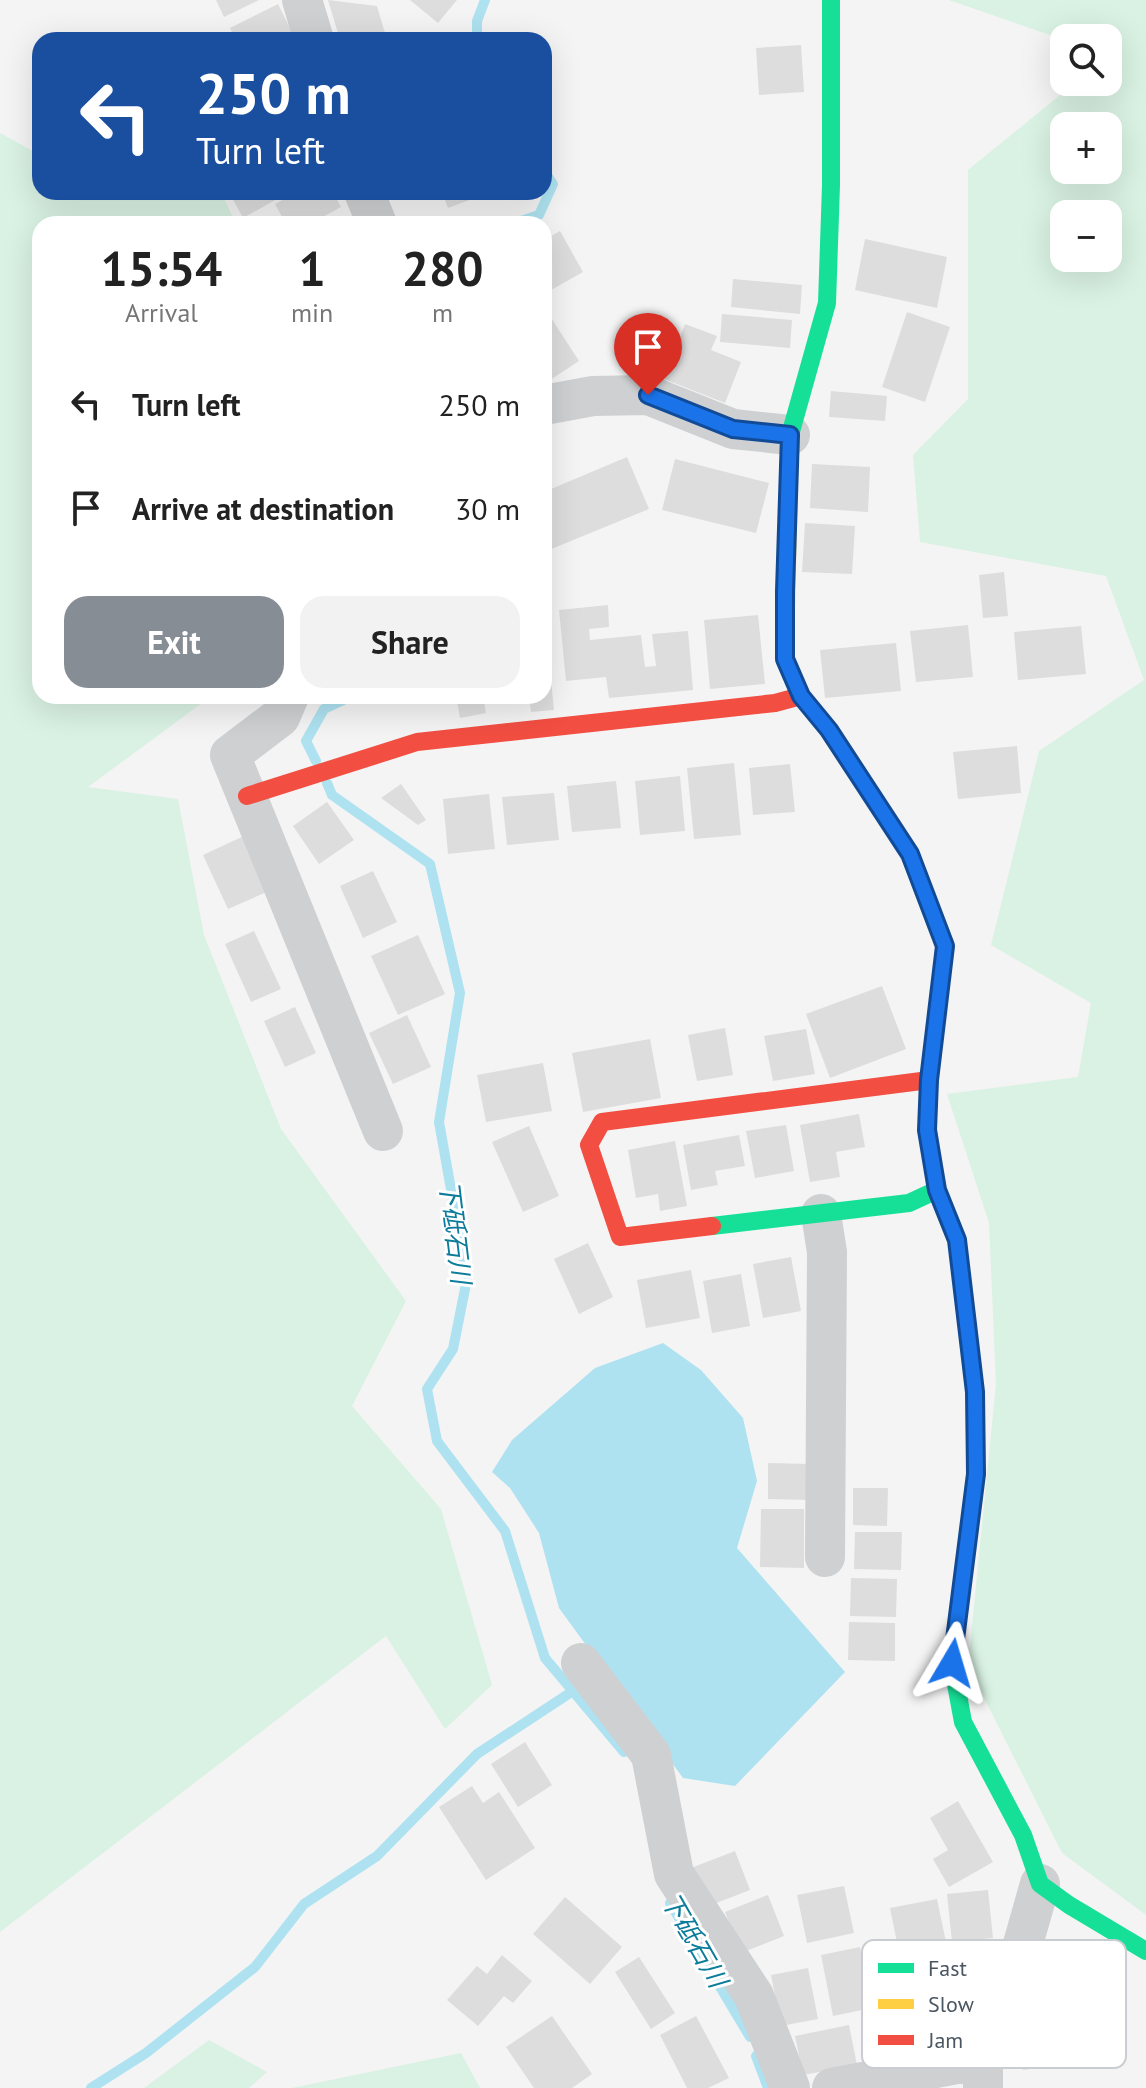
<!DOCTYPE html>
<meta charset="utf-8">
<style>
:root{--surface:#fff;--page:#f2f2f2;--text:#222;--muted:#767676;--accent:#868d94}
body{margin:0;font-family:"PT Sans","Noto Sans JP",sans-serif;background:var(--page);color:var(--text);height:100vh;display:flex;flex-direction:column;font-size:30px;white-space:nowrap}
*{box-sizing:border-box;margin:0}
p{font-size:26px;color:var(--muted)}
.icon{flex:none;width:44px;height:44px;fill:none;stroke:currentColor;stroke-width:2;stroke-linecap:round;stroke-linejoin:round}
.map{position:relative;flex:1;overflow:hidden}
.side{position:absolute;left:32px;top:216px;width:520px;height:488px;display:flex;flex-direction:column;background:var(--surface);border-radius:24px;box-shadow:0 8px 32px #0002}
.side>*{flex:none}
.banner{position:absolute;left:32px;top:32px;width:520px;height:168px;border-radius:24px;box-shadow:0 8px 32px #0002;background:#1a4fa0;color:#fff;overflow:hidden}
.fabs{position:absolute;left:1050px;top:24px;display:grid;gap:16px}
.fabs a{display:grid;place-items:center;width:72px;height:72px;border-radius:16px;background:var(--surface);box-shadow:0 8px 32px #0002;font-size:40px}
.pin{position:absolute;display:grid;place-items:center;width:68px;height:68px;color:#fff;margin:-82px -34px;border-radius:50% 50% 50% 0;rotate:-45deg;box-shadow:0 0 8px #0007}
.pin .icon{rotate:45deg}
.me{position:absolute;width:88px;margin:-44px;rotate:7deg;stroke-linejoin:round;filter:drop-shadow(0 0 6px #0008)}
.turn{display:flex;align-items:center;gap:28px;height:168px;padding:0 32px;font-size:36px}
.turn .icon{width:104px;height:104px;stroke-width:2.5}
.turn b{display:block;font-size:56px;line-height:68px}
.eta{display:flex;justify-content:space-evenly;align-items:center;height:136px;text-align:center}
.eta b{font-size:48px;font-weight:700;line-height:56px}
.primary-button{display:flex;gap:16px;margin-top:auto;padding:16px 32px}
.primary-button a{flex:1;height:92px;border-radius:24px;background:var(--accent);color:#fff;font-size:32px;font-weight:700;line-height:92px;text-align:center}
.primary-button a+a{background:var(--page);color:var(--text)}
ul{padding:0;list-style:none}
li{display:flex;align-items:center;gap:24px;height:104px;padding:0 32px}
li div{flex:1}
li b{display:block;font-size:30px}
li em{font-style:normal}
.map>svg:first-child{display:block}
</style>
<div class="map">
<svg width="1146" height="2088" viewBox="0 0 1146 2088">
<rect width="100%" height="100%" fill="#f4f4f4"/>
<path fill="#d9f2e3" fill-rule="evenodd" d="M 949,0 L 1146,0 L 1146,1915 L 1062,1853 L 968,1666 L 996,1384 L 989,1223 L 947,1094 L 1078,1077 L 1091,1003 L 991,945 L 1039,751 L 1144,680 L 1106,576 L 920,542 L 913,455 L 968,399 L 968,170 L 1076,82 L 1108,82 L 1108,38 L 1064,38 L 1064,40 ZM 1064,126 L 1108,126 L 1108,170 L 1064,170 ZM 1064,214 L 1108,214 L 1108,258 L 1064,258 Z
M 0,133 L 40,155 L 40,192 L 106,192 L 116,197 L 124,192 L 221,192 L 236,224 L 40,224 L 40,696 L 206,696 L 206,700 L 88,787 L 178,799 L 204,935 L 281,1129 L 406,1301 L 352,1406 L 441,1509 L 492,1685 L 445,1729 L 386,1636 L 0,1932 Z
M 209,2040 L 267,2072 L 249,2088 L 144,2088 Z
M 461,2053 L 480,2088 L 292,2088 Z"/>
<path fill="#aee2f0" d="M 663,1343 L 701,1370 L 743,1418 L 757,1481 L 737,1548 L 845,1672 L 735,1786 L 683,1778 L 559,1608 L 539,1533 L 510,1488 L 492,1472 L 512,1440 L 595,1368 Z"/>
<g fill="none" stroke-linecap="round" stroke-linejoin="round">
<path stroke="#aee2f0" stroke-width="10" d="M 477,40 L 477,21 L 485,0
M 512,224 L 539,215 L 553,184 L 544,171
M 316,761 L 306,741 L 324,709 L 352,696
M 327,783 L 332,795 L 430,864 L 460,993 L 439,1122 L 467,1279 L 453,1349 L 427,1389 L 437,1441 L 505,1531 L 545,1658 L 624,1752
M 670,1903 L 750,2037
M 756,2056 L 768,2088
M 91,2088 L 146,2053 L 255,1967 L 304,1904 L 377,1856 L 477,1754 L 573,1691"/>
</g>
<path fill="#ddddde" d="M 216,0 L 259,0 L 224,17 Z
M 328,0 L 377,6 L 387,40 L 340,40 Z
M 410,0 L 457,0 L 438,23 Z
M 278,4 L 296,40 L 236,40 L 230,28 Z
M 801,45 L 804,92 L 759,95 L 756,48 Z
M 229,192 L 276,192 L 279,198 L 243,218 Z
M 297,192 L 333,192 L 341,207 L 310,224 L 286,224 L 275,204 Z
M 442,192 L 491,192 L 448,208 Z
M 560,231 L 583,272 L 544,294 L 544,240 Z
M 865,239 L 947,257 L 937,308 L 855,290 Z
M 733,279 L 802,285 L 800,314 L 731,307 Z
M 546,310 L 579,361 L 544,384 L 544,311 Z
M 907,312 L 950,327 L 925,402 L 882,387 Z
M 722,314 L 792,320 L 790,348 L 720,342 Z
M 685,324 L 717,336 L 711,350 L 741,362 L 725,403 L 664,379 Z
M 831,391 L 887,396 L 885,421 L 829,417 Z
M 627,457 L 649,509 L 544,552 L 544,492 Z
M 675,459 L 769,483 L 756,533 L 662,510 Z
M 812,464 L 870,467 L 868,512 L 810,508 Z
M 805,523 L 855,526 L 852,574 L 802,572 Z
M 1004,572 L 1008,616 L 983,618 L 979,575 Z
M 608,605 L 609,627 L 589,629 L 590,640 L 641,635 L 645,667 L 656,666 L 652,634 L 688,631 L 693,690 L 609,698 L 606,677 L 566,681 L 559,610 Z
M 758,615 L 765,684 L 710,689 L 704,620 Z
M 968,625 L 973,677 L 916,682 L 910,631 Z
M 1081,626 L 1086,674 L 1018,680 L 1014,632 Z
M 544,629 L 546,629 L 554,710 L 531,712 L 529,696 L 544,696 Z
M 896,643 L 901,691 L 825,698 L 820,650 Z
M 456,696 L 483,696 L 486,713 L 460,718 Z
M 1017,746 L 1021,793 L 958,799 L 953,752 Z
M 734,763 L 741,835 L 694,839 L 687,768 Z
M 790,764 L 795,812 L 753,815 L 749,768 Z
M 680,776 L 685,831 L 640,835 L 635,781 Z
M 616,781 L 621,828 L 572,832 L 567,786 Z
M 401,784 L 426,820 L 418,825 L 381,798 Z
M 554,793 L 559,840 L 507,845 L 502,797 Z
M 489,794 L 495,849 L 448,854 L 443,799 Z
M 327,802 L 354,840 L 319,864 L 293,826 Z
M 246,835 L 271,890 L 228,909 L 203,855 Z
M 373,871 L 397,922 L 363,938 L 340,886 Z
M 254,931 L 281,989 L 251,1002 L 225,944 Z
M 418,935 L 445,994 L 398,1015 L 371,956 Z
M 882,986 L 906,1049 L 830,1078 L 806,1014 Z
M 295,1007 L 316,1053 L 285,1067 L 264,1021 Z
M 407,1015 L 431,1067 L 393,1084 L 369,1033 Z
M 725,1028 L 733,1075 L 697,1081 L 688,1035 Z
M 806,1029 L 815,1074 L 773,1081 L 764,1036 Z
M 650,1039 L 661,1098 L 583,1112 L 572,1053 Z
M 543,1063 L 552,1111 L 486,1122 L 477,1075 Z
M 859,1114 L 865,1147 L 836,1152 L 840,1177 L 810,1182 L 800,1125 Z
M 786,1125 L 794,1171 L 755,1178 L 746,1131 Z
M 529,1126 L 559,1196 L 523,1212 L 492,1142 Z
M 739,1135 L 745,1166 L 715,1171 L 718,1185 L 691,1190 L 683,1145 Z
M 675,1141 L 687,1206 L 660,1211 L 658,1194 L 636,1198 L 628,1150 Z
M 588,1243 L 613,1297 L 579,1314 L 554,1259 Z
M 791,1257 L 801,1311 L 763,1318 L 753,1264 Z
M 691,1270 L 700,1318 L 646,1328 L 637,1280 Z
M 741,1274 L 750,1326 L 712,1333 L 703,1281 Z
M 768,1463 L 809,1464 L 808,1500 L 768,1499 Z
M 853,1488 L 888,1488 L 887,1526 L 853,1525 Z
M 761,1509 L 804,1509 L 804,1568 L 760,1567 Z
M 855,1532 L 902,1532 L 901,1570 L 854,1569 Z
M 851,1578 L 897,1579 L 896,1617 L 850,1616 Z
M 849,1622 L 895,1623 L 895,1661 L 848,1660 Z
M 525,1742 L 552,1785 L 518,1807 L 491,1764 Z
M 472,1786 L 483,1803 L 499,1792 L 535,1848 L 486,1880 L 439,1807 Z
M 958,1801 L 993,1862 L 949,1887 L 933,1859 L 948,1850 L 930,1818 Z
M 735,1851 L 750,1890 L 706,1907 L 691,1868 Z
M 844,1886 L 854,1933 L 807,1943 L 797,1895 Z
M 988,1890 L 993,1938 L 952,1942 L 947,1894 Z
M 768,1895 L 784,1936 L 741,1953 L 725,1912 Z
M 565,1897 L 622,1947 L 590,1984 L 533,1934 Z
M 937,1899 L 947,1947 L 938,1948 L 945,1979 L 906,1987 L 890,1908 Z
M 860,1947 L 872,2008 L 833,2016 L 821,1955 Z
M 502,1955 L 532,1981 L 513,2003 L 504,1996 L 478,2026 L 447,2000 L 477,1966 L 487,1974 Z
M 639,1957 L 675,2013 L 651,2029 L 615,1972 Z
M 808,1968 L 818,2019 L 781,2026 L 771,1975 Z
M 1117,1985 L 1124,2028 L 1074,2035 L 1077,2050 L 1045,2055 L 1046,2067 L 1023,2070 L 1019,2040 L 1040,2036 L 1034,1997 Z
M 552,2016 L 592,2074 L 572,2088 L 534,2088 L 506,2047 Z
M 696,2016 L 729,2078 L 708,2088 L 687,2088 L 660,2035 Z
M 849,2025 L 857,2065 L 803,2075 L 795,2036 Z"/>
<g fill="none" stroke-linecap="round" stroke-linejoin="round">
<path stroke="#ced0d2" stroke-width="40" d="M 302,0 L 314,40
M 364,192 L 377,224
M 544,405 L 593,396 L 648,395 L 733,429 L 790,435
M 289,696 L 280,717 L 230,755 L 383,1131
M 821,1214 L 827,1252 L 825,1557
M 581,1663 L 651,1755 L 674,1874 L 754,1996 L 790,2088
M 832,2088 L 983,2059
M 983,2088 L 983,2059 L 1002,2018 L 1040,1884"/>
<path stroke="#16e098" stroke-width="18" d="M 789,471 L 790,435 L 827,303 L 831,185 L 831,0
M 712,1226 L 909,1203 L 937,1190
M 955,1636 L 952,1663 L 963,1722 L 1023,1835 L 1040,1884 L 1069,1905 L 1146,1951"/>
<path stroke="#ffcf43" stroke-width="18" d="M 789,471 L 785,659 L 801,696 L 829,730 L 910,854 L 945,948"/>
<path stroke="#f24e42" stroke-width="18" d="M 247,796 L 417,742 L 775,703 L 801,696
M 945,948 L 929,1080 L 927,1130 L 937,1190 L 957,1240 L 975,1392 L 976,1474 L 955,1636
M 712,1226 L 620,1237 L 589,1145 L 602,1122 L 929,1080"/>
</g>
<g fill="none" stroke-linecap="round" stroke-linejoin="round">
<defs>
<path id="route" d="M 648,395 L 733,429 L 790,435 L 785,591 L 785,659 L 801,696 L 829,730 L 910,854 L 945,946 L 929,1080 L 927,1130 L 937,1190 L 957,1240 L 975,1392 L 976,1474 L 952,1663"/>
</defs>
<use href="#route" stroke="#114b97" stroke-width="20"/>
<use href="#route" stroke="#1a73e8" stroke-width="14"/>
</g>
<g text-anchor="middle" stroke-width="6" stroke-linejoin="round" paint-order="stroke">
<g font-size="26" font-style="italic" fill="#0c7c9b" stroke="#fff">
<text transform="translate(455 1232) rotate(83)" y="9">下砥石川</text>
<text transform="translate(694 1940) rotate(60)" y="9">下砥石川</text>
</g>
</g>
<rect x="862" y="1940" width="264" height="128" rx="12" fill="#fff" stroke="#c9ccd0" stroke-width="2"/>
<rect x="878" y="1963" width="36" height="10" fill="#16e098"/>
<rect x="878" y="1999" width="36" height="10" fill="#ffcf43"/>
<rect x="878" y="2035" width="36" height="10" fill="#f24e42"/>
<g font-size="22" fill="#4a5661">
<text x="928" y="1976">Fast</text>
<text x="928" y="2012">Slow</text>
<text x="928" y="2048">Jam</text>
</g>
</svg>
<div class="fabs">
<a><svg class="icon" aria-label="search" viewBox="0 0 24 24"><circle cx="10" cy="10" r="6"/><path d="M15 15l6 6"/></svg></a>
<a>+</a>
<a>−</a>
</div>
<div class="pin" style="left:648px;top:395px;background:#d93025"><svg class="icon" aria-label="arrive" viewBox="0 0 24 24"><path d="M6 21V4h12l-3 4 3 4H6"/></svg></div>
<svg class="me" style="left:952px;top:1663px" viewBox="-20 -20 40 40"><path d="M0-17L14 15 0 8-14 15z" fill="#1a73e8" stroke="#fff" stroke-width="4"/></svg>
<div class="banner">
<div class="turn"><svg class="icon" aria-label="left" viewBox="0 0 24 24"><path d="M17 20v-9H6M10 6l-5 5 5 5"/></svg><div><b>250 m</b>Turn left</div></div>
</div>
<section class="side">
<div class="eta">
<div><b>15:54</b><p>Arrival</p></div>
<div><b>1</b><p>min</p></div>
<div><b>280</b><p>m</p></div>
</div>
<ul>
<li><svg class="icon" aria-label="left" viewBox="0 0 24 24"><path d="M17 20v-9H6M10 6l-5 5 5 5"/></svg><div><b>Turn left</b></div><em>250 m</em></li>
<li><svg class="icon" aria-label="arrive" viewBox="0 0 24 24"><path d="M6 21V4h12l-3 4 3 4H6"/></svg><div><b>Arrive at destination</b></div><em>30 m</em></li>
</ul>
<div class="primary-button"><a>Exit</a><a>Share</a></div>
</section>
</div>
